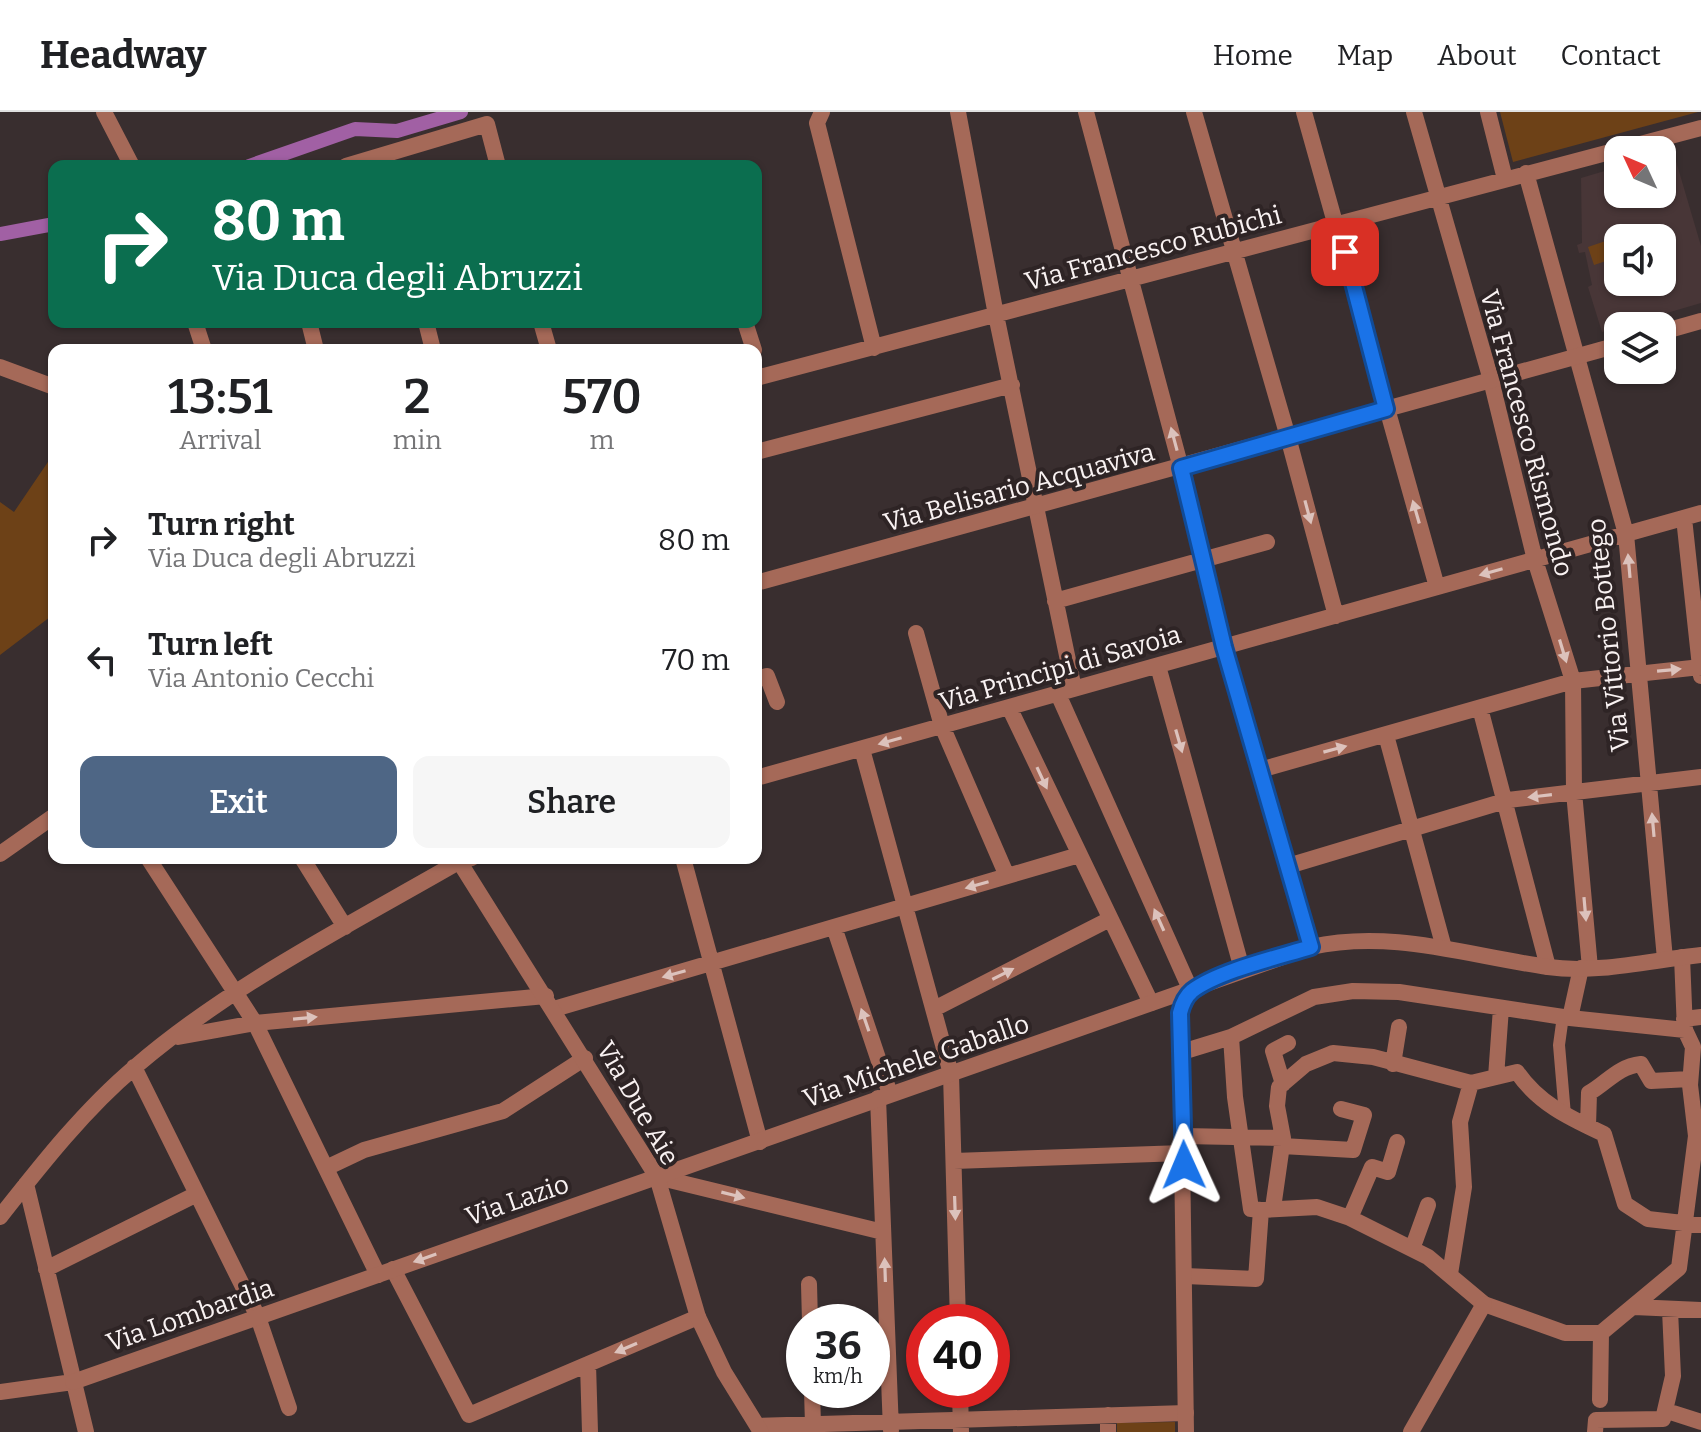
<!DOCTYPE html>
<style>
:root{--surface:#fff;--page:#f6f6f6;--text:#202124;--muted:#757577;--line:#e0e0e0;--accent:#4e6685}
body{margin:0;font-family:Bitter,serif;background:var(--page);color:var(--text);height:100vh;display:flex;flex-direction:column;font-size:30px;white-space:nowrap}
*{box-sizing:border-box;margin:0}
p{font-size:26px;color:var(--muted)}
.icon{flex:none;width:44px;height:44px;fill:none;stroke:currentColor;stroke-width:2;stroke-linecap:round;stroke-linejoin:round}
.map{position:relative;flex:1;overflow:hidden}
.details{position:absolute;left:48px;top:232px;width:714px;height:520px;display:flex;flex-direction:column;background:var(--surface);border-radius:16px;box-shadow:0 2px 6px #0004}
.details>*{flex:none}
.top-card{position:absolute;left:48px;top:48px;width:714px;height:168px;border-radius:16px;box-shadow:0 2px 6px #0004;background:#0b6e4f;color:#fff;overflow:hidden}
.needle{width:52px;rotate:314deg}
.controls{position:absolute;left:1604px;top:24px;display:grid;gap:16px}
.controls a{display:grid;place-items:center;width:72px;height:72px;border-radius:16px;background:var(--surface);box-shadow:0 2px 6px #0004;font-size:40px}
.speed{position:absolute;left:786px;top:1192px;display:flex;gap:16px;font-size:40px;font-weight:700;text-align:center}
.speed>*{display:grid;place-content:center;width:104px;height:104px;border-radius:50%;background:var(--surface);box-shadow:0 2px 6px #0004;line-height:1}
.speed small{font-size:20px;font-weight:400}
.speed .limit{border:12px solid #d22;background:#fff;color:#111}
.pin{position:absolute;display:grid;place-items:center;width:68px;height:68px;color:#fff;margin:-34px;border-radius:16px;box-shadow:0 4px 12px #0006}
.me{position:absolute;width:88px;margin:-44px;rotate:359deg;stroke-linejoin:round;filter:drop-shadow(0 0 6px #0008)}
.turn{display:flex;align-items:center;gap:28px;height:168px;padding:0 32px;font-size:36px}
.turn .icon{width:104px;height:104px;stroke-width:2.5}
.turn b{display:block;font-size:56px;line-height:68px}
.eta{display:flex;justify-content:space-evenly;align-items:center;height:136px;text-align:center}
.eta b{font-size:48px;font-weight:600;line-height:56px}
.primary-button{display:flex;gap:16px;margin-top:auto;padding:16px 32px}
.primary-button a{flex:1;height:92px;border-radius:16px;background:var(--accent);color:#fff;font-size:32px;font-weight:600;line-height:92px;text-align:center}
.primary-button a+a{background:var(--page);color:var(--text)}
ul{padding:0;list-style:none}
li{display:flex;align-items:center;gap:24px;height:120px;padding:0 32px}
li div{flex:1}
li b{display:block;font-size:30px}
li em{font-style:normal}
header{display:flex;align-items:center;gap:48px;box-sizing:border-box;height:112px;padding:0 40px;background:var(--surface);border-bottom:2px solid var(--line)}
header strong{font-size:38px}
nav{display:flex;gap:44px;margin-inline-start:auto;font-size:28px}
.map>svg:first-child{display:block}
</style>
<header>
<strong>Headway</strong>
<nav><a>Home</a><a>Map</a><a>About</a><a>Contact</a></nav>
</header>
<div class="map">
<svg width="1701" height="1320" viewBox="0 0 1701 1320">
<rect width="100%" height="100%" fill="#392e2f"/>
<path fill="#483637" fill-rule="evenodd" d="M 1673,39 L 1701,134 L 1701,191 L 1602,220 L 1588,175 L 1592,173 L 1585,140 L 1579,141 L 1577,133 L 1582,131 L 1581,66 L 1618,55 L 1618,82 L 1662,82 L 1662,42 ZM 1618,126 L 1662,126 L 1662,170 L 1618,170 Z"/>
<path fill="#6d4117" d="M 1500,0 L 1698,0 L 1513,50 Z
M 1623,123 L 1624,126 L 1618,126 L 1618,145 L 1594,153 L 1588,135 Z
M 54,341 L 54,502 L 0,543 L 0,390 L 14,400 Z
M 1175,1310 L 1175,1320 L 1117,1320 L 1117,1311 Z"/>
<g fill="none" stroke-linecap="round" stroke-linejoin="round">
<path stroke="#a160a4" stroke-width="14" d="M 249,54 L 355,17 L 397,19 L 461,0
M 0,122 L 54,112"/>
<path stroke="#a56958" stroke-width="12" d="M 1563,904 L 1559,933 L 1565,1003"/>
<path stroke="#a56958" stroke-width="16" d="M 104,0 L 132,54
M 822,0 L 817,11 L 874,236
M 958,0 L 996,203 L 1074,577
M 1086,0 L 1181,356 L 1224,535 L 1311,835
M 1194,0 L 1288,325 L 1336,504
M 1304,0 L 1437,475
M 1414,0 L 1491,268 L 1535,448 L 1573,569 L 1574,680 L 1590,856
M 1488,0 L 1505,67
M 346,54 L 487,12 L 498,54
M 1526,61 L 1626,422 L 1665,847
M 195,210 L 204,238
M 309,210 L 316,238
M 426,210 L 433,238
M 541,210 L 549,238
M 745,210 L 754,238
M 756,266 L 1701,16
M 756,340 L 1012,273
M 1684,406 L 1701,564
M 1055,489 L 1267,430
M 916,521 L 942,614 L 1007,764
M 1158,554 L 1242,857
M 756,567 L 767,564 L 777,590
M 1058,582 L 1191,879
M 1009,595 L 1151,891
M 1480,596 L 1548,855
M 1386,623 L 1444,836
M 862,637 L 951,962 L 958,1210
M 1260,658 L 1573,569 L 1701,555
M 756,666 L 1701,401
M 0,742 L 54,704
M 148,746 L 255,911 L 378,1163
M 302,746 L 345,815
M 683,746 L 760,1030
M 1288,754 L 1508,688 L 1701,665
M 834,815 L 890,982
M 554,897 L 1079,743
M 934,897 L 1110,807
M 1570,906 L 1581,856
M 1684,907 L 1701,905
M 178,925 L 255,911 L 546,884
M 1182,940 L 1231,925 L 1314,885 L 1353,879 L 1399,880 L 1570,906 L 1685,918
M 1393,952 L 1399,915
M 134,955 L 258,1205 L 289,1296
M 1496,965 L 1501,896
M 1283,972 L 1273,939 L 1288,931
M 878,986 L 891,1318
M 1588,1014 L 1589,981 C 1608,970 1617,955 1641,952 L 1651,969 L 1690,967
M 1183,1024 L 1283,1026
M 1282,1034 L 1353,1038 L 1364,1003 L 1341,997
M 954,1049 L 1183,1041
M 326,1056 L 364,1038 L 503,999 L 585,946
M 657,1065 L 883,1120
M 26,1072 L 86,1320
M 1273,1096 L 1283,1026 L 1277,994 L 1279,975 L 1306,952 L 1333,941 L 1373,945 L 1471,971 L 1517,960 C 1539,992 1570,1006 1604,1022 L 1625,1092 L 1648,1107 L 1701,1113
M 1261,1098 L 1317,1095 L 1350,1106 L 1428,1145 L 1484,1192 L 1565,1221 L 1601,1221
M 0,1105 C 41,1053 84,998 135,955 C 230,873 351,812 460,749 L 472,746
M 1350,1106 L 1372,1055 L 1388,1060 L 1397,1030
M 1415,1129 L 1428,1093
M 46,1157 L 197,1082
M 393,1157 L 469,1303 L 698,1205
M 1450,1162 L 1464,1075 L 1460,1010 L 1471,971
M 1185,1164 L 1256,1167 L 1261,1098 L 1251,1097 L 1235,985 L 1231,925
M 809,1172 L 810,1210
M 1634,1195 L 1701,1198
M 1601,1221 L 1679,1156 L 1696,1024 L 1690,973 L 1693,935 L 1685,918 L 1682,845
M 588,1252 L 590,1320
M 812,1278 L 813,1313
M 960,1278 L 961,1320
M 0,1280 L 73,1270
M 1600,1288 L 1601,1221
M 1667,1299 L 1701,1310
M 1108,1303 L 1108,1320
M 758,1314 L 1186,1301
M 1595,1320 L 1596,1308 L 1663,1307 L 1673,1264 L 1670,1198"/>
<path stroke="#a56958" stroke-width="16" d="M 1662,220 L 1701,209
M 0,255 L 54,275
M 756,471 L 1618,233
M 457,746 L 657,1065 L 698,1205 L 724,1260 L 761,1320
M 73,1270 L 1311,835 C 1392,817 1468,844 1548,855 C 1598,862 1652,848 1701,843
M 1186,1320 L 1180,901 L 1191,879
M 1411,1320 L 1484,1192"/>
</g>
<defs><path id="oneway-solid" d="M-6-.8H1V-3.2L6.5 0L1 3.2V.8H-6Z" transform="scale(2)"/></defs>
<g fill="#dcc2bc">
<use href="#oneway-solid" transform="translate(1174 327) rotate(-105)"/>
<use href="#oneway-solid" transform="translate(1308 400) rotate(75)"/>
<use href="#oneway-solid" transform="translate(1416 400) rotate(-106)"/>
<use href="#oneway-solid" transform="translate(1629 454) rotate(-95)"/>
<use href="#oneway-solid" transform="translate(1491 460) rotate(164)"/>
<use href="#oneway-solid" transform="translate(1563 539) rotate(73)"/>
<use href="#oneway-solid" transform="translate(1669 558) rotate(-5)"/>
<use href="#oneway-solid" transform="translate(890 629) rotate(164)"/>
<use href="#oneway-solid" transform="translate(1179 629) rotate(74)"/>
<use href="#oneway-solid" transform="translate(1335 637) rotate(-15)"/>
<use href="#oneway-solid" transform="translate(1042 666) rotate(65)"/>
<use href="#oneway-solid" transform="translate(1540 684) rotate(173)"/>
<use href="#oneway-solid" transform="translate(1653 713) rotate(-95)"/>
<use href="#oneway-solid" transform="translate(977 773) rotate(164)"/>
<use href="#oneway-solid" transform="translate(1585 797) rotate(85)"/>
<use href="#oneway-solid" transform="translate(1159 808) rotate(-114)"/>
<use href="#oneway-solid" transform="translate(674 862) rotate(164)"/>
<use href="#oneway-solid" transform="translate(1003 862) rotate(-27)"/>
<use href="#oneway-solid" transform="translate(305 906) rotate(-5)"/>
<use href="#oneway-solid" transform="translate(865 908) rotate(-109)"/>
<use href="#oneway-solid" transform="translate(733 1083) rotate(14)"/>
<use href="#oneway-solid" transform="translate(955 1096) rotate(88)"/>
<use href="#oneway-solid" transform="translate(425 1146) rotate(161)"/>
<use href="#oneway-solid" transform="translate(885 1158) rotate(-92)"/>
<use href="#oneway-solid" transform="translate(626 1236) rotate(157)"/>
</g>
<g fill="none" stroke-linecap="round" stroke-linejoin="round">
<defs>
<path id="route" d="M 1184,1053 L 1180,901 C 1182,893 1186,884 1192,879 C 1218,859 1279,845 1311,835 L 1224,535 L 1181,356 L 1386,297 L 1345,140"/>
</defs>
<use href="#route" stroke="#114b97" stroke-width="20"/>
<use href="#route" stroke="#1a73e8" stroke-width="14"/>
</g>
<g text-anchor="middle" stroke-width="8" stroke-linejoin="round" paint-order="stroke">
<g font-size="26" fill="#f9f2f2" stroke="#2e2425">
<text transform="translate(1153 136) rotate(-15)" y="9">Via Francesco Rubichi</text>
<text transform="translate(1527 321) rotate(75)" y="9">Via Francesco Rismondo</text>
<text transform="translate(1019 375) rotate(-15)" y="9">Via Belisario Acquaviva</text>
<text transform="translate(1608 523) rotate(-96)" y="9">Via Vittorio Bottego</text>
<text transform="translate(1060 556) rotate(-16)" y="9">Via Principi di Savoia</text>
<text transform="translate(916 949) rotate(-19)" y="9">Via Michele Gaballo</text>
<text transform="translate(638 991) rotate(60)" y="9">Via Due Aie</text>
<text transform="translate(517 1088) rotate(-19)" y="9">Via Lazio</text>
<text transform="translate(190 1203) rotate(-19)" y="9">Via Lombardia</text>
</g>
</g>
</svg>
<div class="controls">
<a><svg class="needle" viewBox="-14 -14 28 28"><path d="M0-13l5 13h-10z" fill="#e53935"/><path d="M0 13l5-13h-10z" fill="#757577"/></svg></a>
<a><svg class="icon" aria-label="sound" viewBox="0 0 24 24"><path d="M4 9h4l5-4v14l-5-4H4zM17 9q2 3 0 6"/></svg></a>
<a><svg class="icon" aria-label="layers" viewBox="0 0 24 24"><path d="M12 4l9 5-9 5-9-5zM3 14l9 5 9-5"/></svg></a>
</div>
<div class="speed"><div>36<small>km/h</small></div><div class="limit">40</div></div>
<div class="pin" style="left:1345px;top:140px;background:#d93025"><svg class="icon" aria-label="arrive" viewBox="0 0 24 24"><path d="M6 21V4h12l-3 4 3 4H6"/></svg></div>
<svg class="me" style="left:1184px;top:1053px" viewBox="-20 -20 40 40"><path d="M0-17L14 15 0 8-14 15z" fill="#1a73e8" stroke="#fff" stroke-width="4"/></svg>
<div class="top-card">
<div class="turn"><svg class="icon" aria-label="right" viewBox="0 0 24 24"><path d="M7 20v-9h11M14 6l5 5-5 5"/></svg><div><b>80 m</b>Via Duca degli Abruzzi</div></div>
</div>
<section class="details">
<div class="eta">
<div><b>13:51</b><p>Arrival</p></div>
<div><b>2</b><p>min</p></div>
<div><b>570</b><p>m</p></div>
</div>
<ul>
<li><svg class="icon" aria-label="right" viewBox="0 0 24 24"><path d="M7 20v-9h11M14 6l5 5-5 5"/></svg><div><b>Turn right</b><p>Via Duca degli Abruzzi</p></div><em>80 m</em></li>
<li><svg class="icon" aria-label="left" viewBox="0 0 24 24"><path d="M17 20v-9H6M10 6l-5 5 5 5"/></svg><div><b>Turn left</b><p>Via Antonio Cecchi</p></div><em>70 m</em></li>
</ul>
<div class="primary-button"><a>Exit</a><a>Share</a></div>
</section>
</div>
